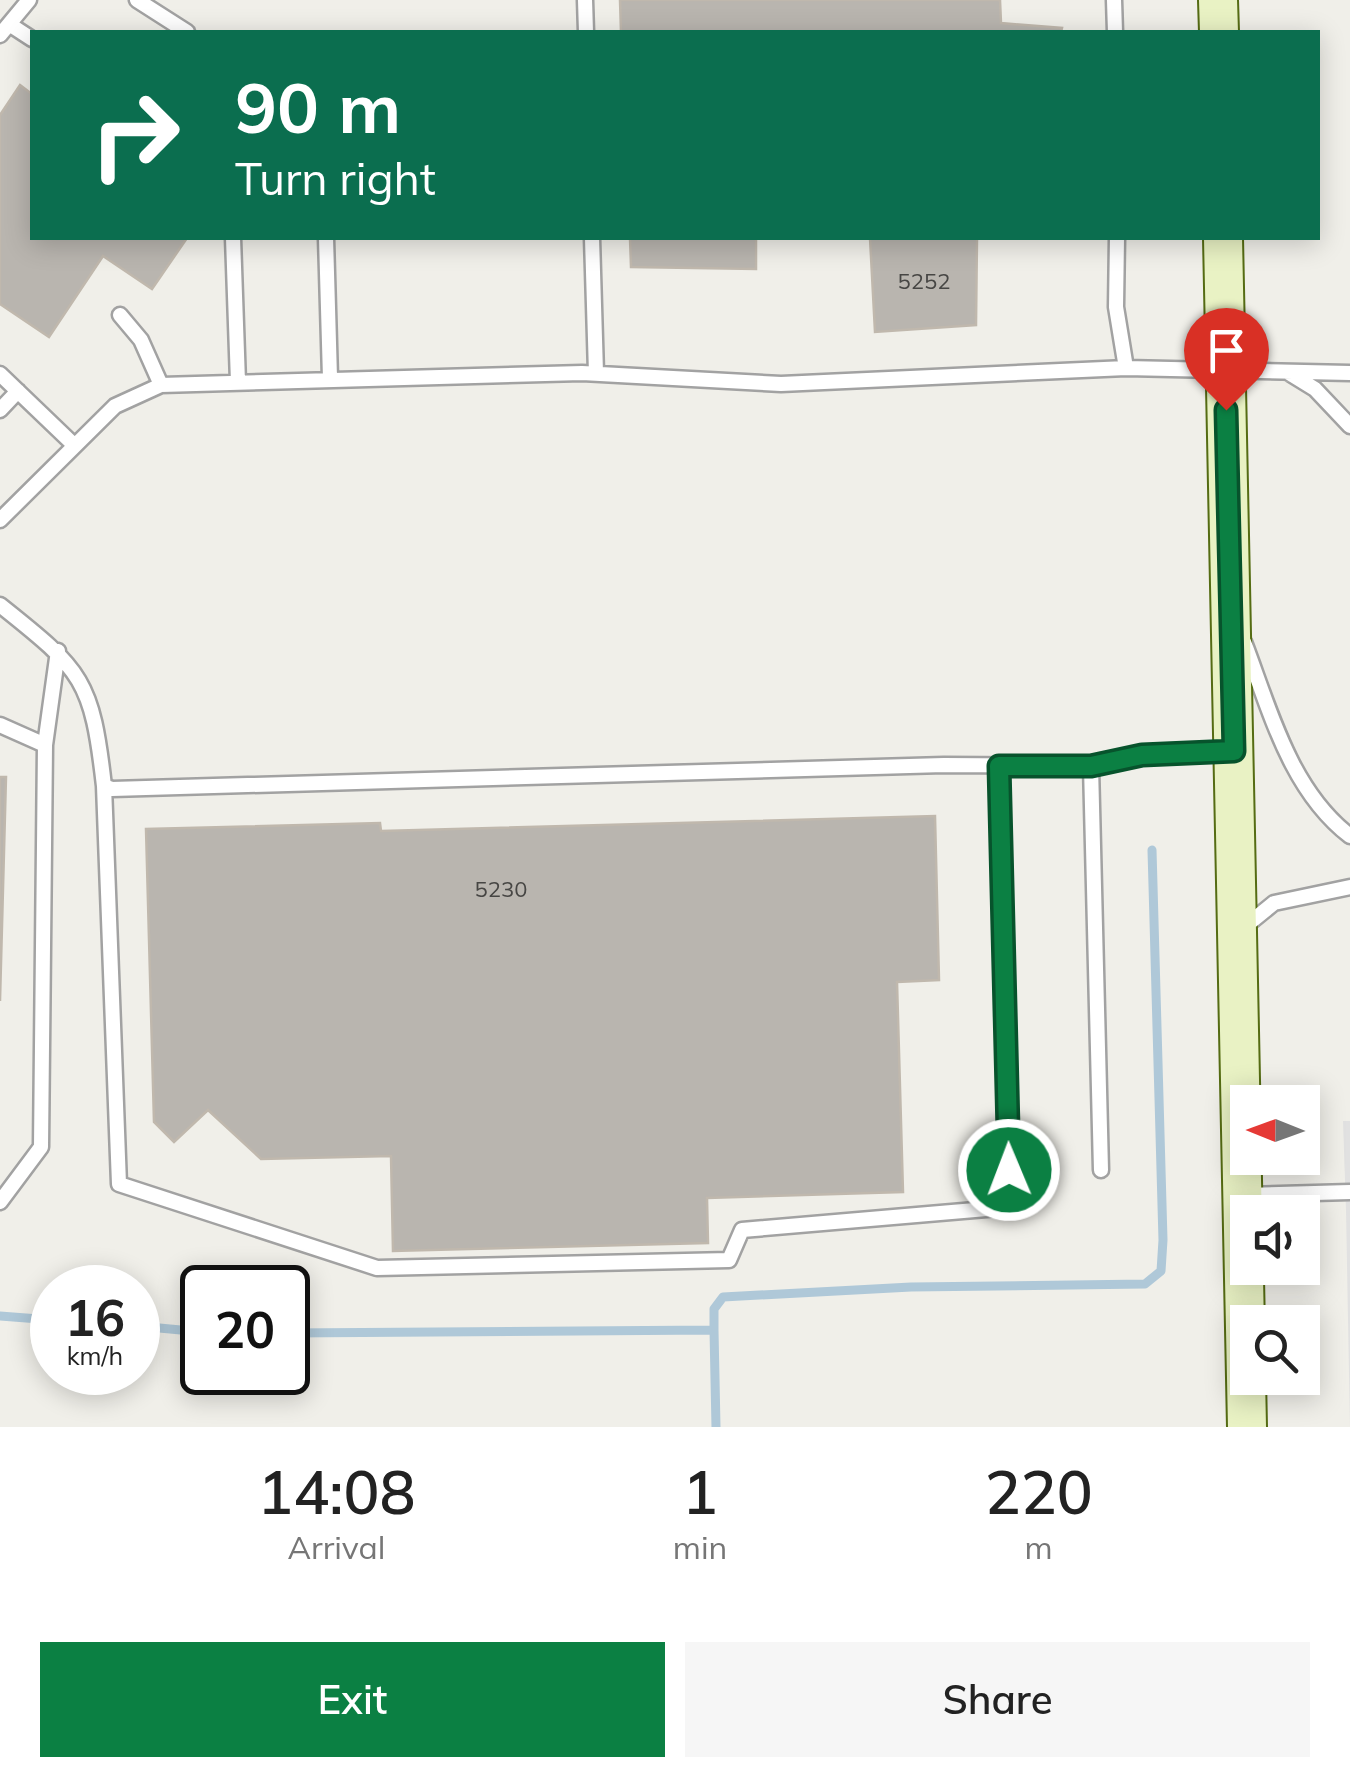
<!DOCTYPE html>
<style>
:root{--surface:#fff;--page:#f6f6f6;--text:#222;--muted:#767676;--accent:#0b8043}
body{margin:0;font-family:Mulish,sans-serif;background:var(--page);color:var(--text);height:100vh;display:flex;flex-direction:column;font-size:38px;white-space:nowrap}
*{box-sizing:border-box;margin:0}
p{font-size:32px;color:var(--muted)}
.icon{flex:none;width:55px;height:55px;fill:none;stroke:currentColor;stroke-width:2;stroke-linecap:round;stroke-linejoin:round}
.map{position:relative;height:1427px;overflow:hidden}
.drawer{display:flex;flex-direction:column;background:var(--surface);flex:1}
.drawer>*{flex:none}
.hud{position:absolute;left:30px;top:30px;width:1290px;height:210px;border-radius:0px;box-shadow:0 5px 25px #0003;background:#0b6e4f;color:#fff;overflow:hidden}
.needle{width:65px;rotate:271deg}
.fabs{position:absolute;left:1230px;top:1085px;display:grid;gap:20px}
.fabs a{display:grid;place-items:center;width:90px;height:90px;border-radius:0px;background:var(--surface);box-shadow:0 5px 25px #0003;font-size:50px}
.speed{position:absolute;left:30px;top:1265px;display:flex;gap:20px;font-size:50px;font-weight:700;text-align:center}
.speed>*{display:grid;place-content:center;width:130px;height:130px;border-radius:50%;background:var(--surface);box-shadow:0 5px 25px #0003;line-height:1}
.speed small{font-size:25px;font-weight:400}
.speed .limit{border:5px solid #111;border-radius:15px;background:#fff;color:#111}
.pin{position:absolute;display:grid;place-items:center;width:85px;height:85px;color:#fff;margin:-102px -42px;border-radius:50% 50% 50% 0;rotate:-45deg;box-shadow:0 0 10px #0007}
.pin .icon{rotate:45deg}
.me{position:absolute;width:110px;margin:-55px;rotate:359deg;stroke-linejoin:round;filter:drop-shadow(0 0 8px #0008)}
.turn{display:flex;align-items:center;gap:35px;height:210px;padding:0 40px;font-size:45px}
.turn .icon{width:130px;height:130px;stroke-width:2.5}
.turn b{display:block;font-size:70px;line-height:85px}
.eta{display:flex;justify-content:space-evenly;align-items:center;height:170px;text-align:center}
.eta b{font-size:60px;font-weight:600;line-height:70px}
.cta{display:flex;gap:20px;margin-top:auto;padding:20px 40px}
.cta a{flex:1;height:115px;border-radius:0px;background:var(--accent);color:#fff;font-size:40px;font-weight:600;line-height:115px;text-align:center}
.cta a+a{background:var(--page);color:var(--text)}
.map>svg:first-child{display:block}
</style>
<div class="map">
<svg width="1350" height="1427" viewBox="0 0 1350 1427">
<rect width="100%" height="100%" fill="#f0efe9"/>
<path fill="#e1e1e1" d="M 1343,1121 L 1350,1121 L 1350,1427 L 1346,1211 Z"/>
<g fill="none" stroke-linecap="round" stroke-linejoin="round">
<path stroke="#afc8d8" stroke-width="9" d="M 0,1316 L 52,1320
M 138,1326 L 202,1332
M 714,1330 L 716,1427
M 288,1333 L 714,1330 L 714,1309 L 723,1297 L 911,1287 L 1145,1284 L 1161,1271 L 1163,1240 L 1152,850"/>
</g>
<path fill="#b9b5af" stroke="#c0b8ad" stroke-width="2.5" d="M 620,0 L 1000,0 L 1001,23 L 1062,28 L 1061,32 L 621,32 Z
M 20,85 L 32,94 L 32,238 L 187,238 L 152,289 L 103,256 L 49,337 L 0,304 L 0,115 Z
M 630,238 L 756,238 L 756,269 L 631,267 Z
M 870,238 L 977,238 L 976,325 L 875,332 Z
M 0,777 L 6,777 L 0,1001 Z
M 935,816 L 939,980 L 897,982 L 903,1192 L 707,1198 L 708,1243 L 393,1251 L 391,1156 L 261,1159 L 208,1110 L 174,1142 L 154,1122 L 146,829 L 380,823 L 381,831 Z"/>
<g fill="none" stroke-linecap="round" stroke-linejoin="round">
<defs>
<path id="lane" d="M 137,0 L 187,32
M 585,0 L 586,32
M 1114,0 L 1115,32
M 9,24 L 32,39
M 0,35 L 29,0
M 233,238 L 238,382
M 326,238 L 330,378
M 592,238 L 596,373
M 1117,238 L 1116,307 L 1126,368
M 120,315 L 141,340 L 161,385
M 1289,373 L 1315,389 L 1350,426
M 0,374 L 74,445
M 0,410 L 18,391
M 0,520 L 115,406 L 161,385 L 582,373 L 781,384 L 1126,368 L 1350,373
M 0,605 C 83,671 92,680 104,786 L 112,789 L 944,765 L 1091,766 L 1142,755 L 1233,751
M 1244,642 C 1270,710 1290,790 1350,836
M 0,725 L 45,745 L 41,1147 L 0,1202
M 45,745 L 58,651
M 1091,766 L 1101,1170
M 104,786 L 119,1184 L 377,1268 L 729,1260 L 742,1230 L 1010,1207 L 999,767
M 1242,929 L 1274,903 L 1350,887
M 1246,1195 L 1350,1192"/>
<path id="secondary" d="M 1218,0 L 1219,32
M 1223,238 L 1247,1427"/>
</defs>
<use href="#lane" stroke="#a2a2a2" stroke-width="19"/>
<use href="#secondary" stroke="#556c13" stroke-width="42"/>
<use href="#lane" stroke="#fff" stroke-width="14"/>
<use href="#secondary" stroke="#e9f2c4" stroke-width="38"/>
</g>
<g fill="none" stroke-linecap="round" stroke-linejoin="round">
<defs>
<path id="route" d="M 1009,1170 L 999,766 L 1091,766 L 1142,755 L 1234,751 L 1226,410"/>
</defs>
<use href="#route" stroke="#07532c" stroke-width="25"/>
<use href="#route" stroke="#0b8043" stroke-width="18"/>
</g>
<g text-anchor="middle" stroke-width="9" stroke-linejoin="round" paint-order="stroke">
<g font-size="22" fill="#474644">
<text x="924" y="289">5252</text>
<text x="501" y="897">5230</text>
</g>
</g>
</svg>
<div class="fabs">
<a><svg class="needle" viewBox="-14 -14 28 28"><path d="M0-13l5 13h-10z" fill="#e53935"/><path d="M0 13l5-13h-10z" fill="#767676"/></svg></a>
<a><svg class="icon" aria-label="sound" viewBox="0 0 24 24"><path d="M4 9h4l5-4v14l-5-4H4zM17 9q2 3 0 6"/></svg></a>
<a><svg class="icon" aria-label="search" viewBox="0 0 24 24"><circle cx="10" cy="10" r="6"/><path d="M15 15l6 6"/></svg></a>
</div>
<div class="speed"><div>16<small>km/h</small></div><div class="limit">20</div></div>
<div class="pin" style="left:1226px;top:410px;background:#d93025"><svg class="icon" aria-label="arrive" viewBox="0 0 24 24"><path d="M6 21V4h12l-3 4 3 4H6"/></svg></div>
<svg class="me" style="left:1009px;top:1170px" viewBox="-20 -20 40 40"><circle r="17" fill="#0b8043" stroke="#fff" stroke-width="3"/><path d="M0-11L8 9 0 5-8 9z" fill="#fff"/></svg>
<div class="hud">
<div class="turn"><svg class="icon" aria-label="right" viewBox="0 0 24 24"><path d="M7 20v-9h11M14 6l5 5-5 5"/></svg><div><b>90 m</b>Turn right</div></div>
</div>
</div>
<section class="drawer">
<div class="eta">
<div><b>14:08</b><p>Arrival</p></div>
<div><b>1</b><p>min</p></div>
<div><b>220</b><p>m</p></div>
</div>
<div class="cta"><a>Exit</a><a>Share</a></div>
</section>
